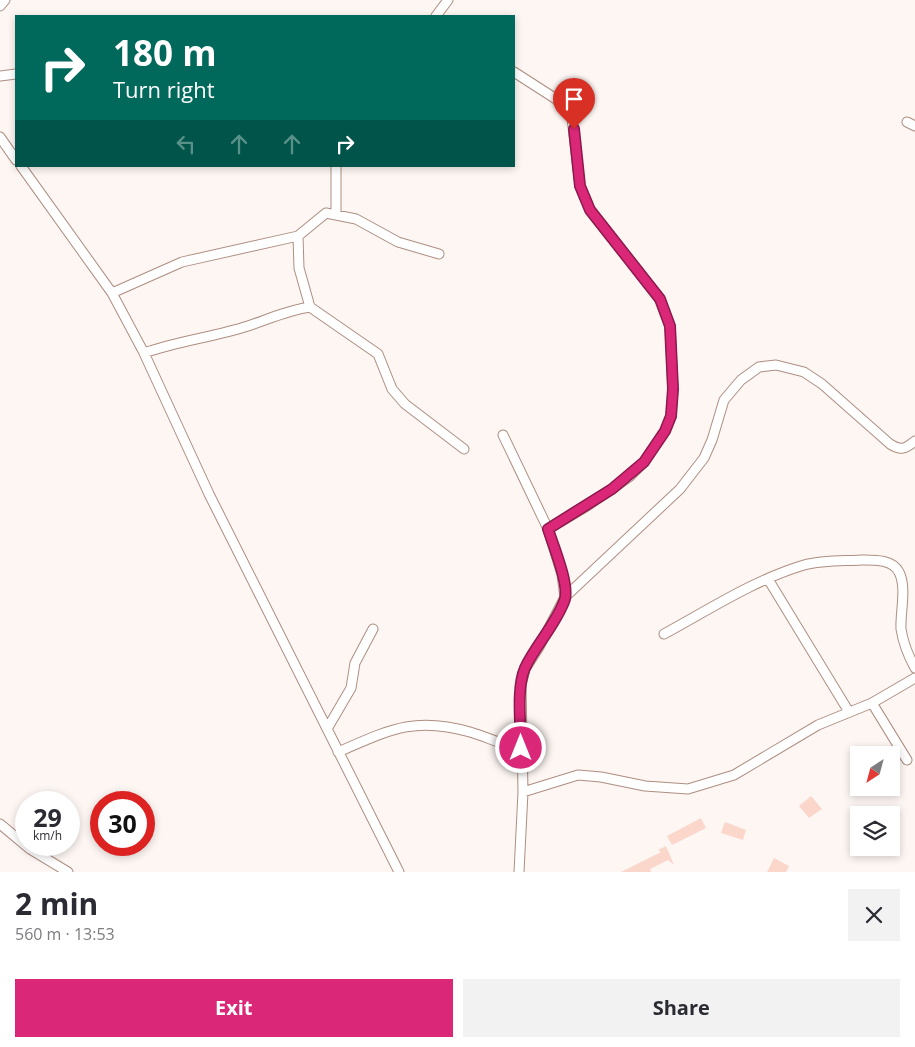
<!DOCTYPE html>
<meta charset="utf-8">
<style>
:root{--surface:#fff;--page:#f2f2f3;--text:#2b2b33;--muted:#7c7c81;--accent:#db2777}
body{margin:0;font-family:"Open Sans",sans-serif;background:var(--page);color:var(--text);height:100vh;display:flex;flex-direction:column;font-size:19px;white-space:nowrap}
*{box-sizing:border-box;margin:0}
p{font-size:16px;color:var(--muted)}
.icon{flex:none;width:28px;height:28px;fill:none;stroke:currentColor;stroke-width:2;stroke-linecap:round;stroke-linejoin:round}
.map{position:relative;height:872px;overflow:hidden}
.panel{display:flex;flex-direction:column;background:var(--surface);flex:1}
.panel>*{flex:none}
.guide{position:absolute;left:15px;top:15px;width:500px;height:152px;border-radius:0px;box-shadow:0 2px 8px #0003;background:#00695c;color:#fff;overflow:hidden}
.needle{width:32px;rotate:216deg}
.buttons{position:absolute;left:850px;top:746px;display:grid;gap:10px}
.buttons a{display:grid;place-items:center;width:50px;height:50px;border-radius:0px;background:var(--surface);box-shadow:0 2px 8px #0003;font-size:25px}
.speed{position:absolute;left:15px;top:791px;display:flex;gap:10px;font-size:25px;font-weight:700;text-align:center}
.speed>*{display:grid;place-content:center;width:65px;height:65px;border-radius:50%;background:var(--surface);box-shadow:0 2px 8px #0003;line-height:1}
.speed small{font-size:12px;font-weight:400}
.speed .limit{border:8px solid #d22;background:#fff;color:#111}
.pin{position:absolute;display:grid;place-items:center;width:42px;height:42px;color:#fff;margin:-51px -21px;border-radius:50% 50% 50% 0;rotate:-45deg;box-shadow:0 0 5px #0007}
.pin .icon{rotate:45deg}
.me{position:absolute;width:55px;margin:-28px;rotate:0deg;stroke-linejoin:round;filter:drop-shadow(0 0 4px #0008)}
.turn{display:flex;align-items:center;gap:18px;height:105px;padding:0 15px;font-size:22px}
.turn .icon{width:65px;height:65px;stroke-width:2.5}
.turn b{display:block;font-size:35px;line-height:42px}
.lanes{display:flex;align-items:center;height:48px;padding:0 15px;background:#0003;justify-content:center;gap:25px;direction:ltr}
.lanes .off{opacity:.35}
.round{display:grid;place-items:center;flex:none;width:52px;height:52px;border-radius:0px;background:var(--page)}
.overview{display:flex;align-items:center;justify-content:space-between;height:85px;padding:0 15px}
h1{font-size:30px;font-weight:700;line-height:38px}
.cta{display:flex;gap:10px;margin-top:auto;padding:10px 15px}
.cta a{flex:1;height:58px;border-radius:0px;background:var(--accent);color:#fff;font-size:20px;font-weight:700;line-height:58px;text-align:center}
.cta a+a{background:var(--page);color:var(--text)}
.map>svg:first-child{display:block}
</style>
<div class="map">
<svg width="915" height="872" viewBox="0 0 915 872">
<rect width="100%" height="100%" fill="#fdf6f3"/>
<path fill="#fbd6cb" d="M 811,796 L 822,809 L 809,818 L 799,806 Z
M 701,818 L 706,828 L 672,845 L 667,836 Z
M 725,822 L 746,830 L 743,840 L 721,833 Z
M 666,846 L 674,865 L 668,860 L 650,869 L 651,872 L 621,872 L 661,852 L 658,850 Z
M 774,858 L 789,866 L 786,872 L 767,872 Z"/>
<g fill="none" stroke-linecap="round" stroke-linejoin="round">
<defs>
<path id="minor" d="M 0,6 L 5,0
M 436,16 L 448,0
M 514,72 L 556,99 L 572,118 L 580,186 L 590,210 L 660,299 L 670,326 L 673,389 L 671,417 L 665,431 L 644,462 L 629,477 L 587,506 L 548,529
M 0,76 L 16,74
M 907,122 L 915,126
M 0,137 L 16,160
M 21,166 L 112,293 L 144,353 L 209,494 L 399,872
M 336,166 L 336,215
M 298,236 L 299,268 L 310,307 L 378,354 L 392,389 L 405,404 L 464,449
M 112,293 L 182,262 L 298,236 L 326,213 L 356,219 L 398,242 L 439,254
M 144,353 C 178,341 214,337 248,326 C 269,319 288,310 310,307
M 503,435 L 548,529 L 562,575 L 565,597 L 539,647 L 525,669 L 521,686 L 523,792 L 519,872
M 768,579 L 849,712
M 565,597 L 680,489 L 704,458 L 712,440 L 724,400 L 741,380 L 759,367 L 776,365 L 804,372 L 822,384 L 890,444 C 901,451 905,449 915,441
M 664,634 C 710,609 754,580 804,565 C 822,560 843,561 861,560 C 874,560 892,559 899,572 C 907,588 900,612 901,629 C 903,642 909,657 915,668
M 872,703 L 907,760
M 327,729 L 351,688 L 355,663 L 373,629
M 338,752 C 389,730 414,716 470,732 C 488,737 503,746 521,748
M 523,792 L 578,775 L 601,777 L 645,786 L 688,789 L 734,775 L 818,725 L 872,703 L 915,678
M 0,824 L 30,849 L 68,872"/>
</defs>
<use href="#minor" stroke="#ae8e81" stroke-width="11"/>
<use href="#minor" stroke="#fff" stroke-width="9"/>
</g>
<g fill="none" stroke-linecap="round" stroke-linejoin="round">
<defs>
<path id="route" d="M 521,748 C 521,726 516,688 525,668 C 535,646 557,623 565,599 C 569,583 553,545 548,529 L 612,489 L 644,462 L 665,431 L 671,416 L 673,389 L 670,326 L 660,299 L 590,210 L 580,186 L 574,129"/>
</defs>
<use href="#route" stroke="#8e194d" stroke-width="12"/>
<use href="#route" stroke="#db2777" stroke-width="9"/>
</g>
</svg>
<div class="buttons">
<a><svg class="needle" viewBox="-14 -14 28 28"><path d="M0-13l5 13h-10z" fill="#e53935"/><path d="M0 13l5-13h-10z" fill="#7c7c81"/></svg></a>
<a><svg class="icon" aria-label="layers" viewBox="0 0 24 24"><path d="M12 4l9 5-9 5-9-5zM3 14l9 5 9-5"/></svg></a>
</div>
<div class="speed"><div>29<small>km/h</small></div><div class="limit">30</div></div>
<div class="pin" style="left:574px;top:129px;background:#d93025"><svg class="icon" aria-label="arrive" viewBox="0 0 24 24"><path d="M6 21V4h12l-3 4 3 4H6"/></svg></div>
<svg class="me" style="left:521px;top:748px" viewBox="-20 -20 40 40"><circle r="17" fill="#db2777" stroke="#fff" stroke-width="3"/><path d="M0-11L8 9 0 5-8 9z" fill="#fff"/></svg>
<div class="guide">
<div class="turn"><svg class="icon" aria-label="right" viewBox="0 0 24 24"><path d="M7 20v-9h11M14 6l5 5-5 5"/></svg><div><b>180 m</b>Turn right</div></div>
<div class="lanes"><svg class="icon off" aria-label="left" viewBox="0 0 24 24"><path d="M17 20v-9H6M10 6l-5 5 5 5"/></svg><svg class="icon off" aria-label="ahead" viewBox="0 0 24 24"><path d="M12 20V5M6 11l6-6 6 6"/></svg><svg class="icon off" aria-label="ahead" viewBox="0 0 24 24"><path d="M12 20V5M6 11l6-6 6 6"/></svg><svg class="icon" aria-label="right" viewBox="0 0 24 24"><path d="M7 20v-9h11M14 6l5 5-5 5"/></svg></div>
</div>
</div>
<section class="panel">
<div class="overview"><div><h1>2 min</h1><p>560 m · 13:53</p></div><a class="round"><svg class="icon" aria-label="close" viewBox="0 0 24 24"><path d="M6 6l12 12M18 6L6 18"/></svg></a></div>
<div class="cta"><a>Exit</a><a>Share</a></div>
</section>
